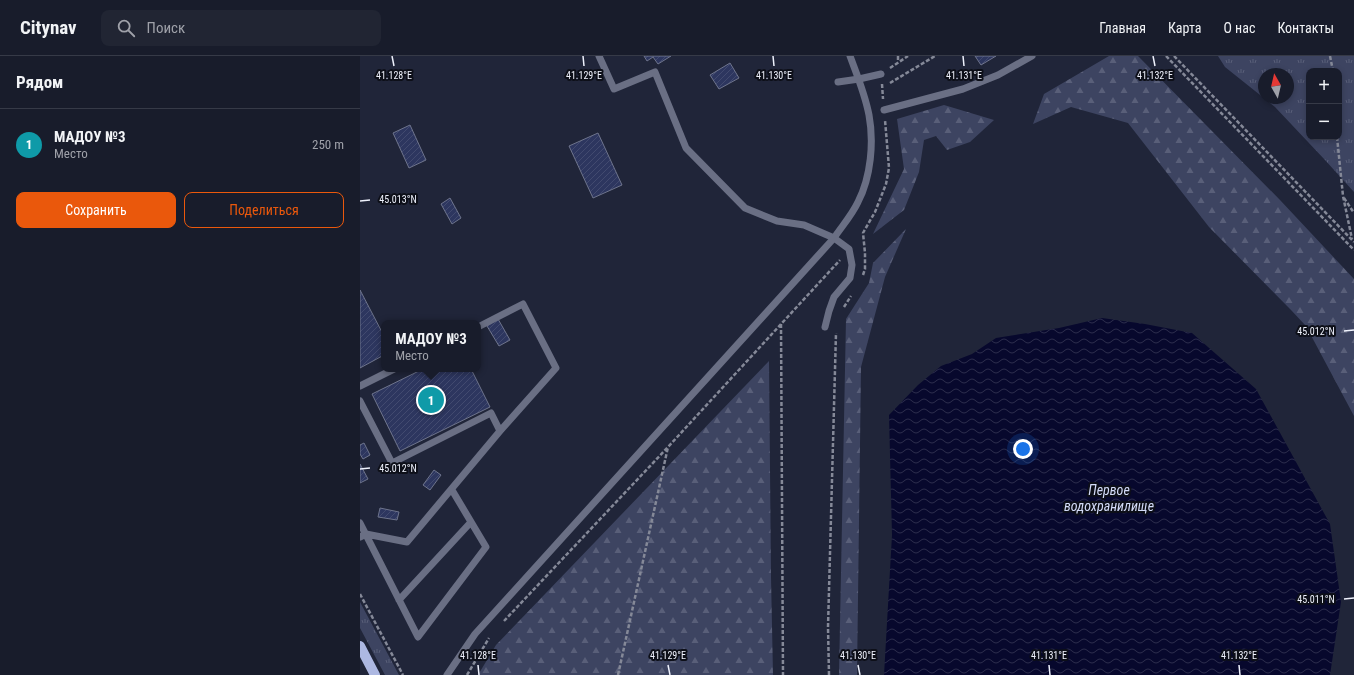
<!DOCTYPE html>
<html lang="ru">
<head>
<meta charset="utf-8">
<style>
	:root { --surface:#181c2b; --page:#212533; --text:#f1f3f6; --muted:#9fa1a9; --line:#363a47; --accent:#ea580c }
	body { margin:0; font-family:"Roboto Condensed",sans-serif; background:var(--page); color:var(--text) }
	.controls { position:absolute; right:12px; top:12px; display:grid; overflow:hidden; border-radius:8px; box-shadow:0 2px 6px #0003 }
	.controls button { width:36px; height:36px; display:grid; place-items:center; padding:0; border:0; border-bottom:1px solid var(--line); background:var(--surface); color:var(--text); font:20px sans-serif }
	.compass { position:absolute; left:898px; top:12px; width:36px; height:36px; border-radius:50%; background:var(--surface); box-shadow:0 2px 6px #0003; rotate:352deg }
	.you { position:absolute; left:663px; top:393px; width:14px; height:14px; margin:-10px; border:3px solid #fff; border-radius:50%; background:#1a73e8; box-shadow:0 0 0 6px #1a73e833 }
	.badge { display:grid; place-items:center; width:26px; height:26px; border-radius:50%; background:var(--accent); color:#fff; font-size:13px; font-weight:700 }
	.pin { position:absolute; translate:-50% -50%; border:2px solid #fff; box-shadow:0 1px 4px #0006 }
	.popup { position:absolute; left:21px; top:264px; width:100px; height:52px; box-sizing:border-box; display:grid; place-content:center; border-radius:8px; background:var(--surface); filter:drop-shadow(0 1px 3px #0005); font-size:13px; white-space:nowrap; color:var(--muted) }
	.popup b { font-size:15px; color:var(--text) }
	.popup::after { content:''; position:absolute; left:50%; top:100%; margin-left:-8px; border:8px solid transparent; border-top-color:var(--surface) }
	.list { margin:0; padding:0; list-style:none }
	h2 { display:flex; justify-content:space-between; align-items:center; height:52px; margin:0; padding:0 16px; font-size:17px }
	h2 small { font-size:13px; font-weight:400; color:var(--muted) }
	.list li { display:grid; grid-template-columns:26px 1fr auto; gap:12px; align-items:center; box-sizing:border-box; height:72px; padding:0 16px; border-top:1px solid var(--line) }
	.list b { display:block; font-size:15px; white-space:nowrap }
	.list p { margin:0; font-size:13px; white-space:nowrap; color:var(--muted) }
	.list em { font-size:13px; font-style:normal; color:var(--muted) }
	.actions { display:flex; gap:8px; padding:12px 16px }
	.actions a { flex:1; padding:9px 0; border:1px solid var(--accent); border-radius:8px; text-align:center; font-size:14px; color:var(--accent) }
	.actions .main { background:var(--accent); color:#fff }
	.icon { flex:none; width:22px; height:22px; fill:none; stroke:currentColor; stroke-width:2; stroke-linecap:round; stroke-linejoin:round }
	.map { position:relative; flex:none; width:994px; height:619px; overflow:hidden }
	header { display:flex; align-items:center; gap:24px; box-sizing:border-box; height:56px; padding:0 20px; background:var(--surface); border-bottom:1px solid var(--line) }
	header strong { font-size:19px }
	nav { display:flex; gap:22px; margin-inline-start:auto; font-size:14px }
	.search { width:280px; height:36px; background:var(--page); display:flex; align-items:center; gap:10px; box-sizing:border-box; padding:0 14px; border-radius:8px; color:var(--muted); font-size:15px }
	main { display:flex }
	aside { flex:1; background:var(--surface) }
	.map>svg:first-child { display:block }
</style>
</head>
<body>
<header>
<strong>Citynav</strong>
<div class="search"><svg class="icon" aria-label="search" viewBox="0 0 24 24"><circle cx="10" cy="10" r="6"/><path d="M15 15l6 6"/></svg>Поиск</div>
<nav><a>Главная</a><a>Карта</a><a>О нас</a><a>Контакты</a></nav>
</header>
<main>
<aside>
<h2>Рядом<small></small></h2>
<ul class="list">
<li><span class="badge" style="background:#0f9aa8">1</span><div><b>МАДОУ №3</b><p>Место</p></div><em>250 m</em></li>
</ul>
<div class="actions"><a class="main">Сохранить</a><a>Поделиться</a></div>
</aside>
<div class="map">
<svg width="994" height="619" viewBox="0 0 994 619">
	<defs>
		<pattern id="grass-tufts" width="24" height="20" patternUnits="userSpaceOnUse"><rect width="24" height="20" fill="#3d4461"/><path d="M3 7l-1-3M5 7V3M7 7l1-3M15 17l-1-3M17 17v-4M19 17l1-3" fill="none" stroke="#595f79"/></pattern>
		<pattern id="forest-firs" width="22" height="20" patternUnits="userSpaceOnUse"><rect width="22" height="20" fill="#3d4461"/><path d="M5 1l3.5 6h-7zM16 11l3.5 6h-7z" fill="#595f79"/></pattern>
		<pattern id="water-waves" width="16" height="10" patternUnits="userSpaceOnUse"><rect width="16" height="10" fill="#07082d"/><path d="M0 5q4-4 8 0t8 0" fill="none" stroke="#2b2c4c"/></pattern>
		<pattern id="building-hatch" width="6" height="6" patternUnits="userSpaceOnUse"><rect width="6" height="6" fill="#2d365f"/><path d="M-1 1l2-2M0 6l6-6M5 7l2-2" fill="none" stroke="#424a6f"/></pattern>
	</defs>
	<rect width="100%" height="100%" fill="#202539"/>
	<!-- grass -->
	<path fill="url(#grass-tufts)" fill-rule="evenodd" d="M 858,0 L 994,0 L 994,136 L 965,104 L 915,51 L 865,11 ZM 949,15 L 979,15 L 979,81 L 949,81 ZM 904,18 L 928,18 L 928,42 L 904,42 Z
		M 0,546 L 39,619 L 25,619 L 0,572 Z"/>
	<!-- forest -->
	<path fill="url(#forest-firs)" d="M 749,0 L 778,0 L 920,144 L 994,223 L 994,360 L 946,270 L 931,254 L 849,171 L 768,67 L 711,51 L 673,68 L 684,38 Z
		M 584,49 L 634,64 L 610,86 L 587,94 L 576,80 L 564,84 L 559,116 L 544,154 L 513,178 L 544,113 L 537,63 Z
		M 546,173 L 525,221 L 501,311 L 497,619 L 479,619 L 486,263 L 509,227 L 513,207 Z
		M 409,305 L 411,521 L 413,619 L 118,619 L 136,589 Z"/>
	<!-- water -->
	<path fill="url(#water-waves)" d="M 742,262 L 785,268 L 832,277 L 896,333 L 970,468 L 981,546 L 970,619 L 524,619 L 532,479 L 529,359 L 558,329 L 581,310 L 612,298 L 636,282 L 699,272 Z"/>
	<!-- building -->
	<path fill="url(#building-hatch)" stroke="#6e748c" d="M 284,0 L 311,0 L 298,8 L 293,1 L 287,5 Z
		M 615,0 L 636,0 L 621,9 Z
		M 370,7 L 379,22 L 359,33 L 350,19 Z
		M 50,69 L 66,104 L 49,112 L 33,77 Z
		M 238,77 L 262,129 L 233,142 L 209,90 Z
		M 90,142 L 101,162 L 92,168 L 81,148 Z
		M 0,234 L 24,280 L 24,299 L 0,312 Z
		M 138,263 L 150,284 L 139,290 L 127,270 Z
		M 63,313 L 111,313 L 130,351 L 40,395 L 12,338 Z
		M 4,387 L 10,399 L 3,403 L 0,398 L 0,389 Z
		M 0,408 L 8,423 L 0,427 Z
		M 74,414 L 81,419 L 70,434 L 63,429 Z
		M 20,452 L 39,456 L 37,464 L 18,461 Z"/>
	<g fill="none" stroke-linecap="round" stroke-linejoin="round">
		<!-- path -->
		<path stroke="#858998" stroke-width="2.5" stroke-dasharray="4 2" stroke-linecap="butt" d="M 538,0 L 538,6
			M 806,0 L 994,194
			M 814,0 L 994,186
			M 970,0 L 973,15
			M 530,12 L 548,0
			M 530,27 L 575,0
			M 522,28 L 523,43
			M 977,81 L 983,140 L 992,183
			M 984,142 L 994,157
			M 503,219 L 505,213 L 505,197 L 503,177 L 515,156 L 526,128 L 529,112 L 525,64
			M 484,251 L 491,240
			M 421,268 L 423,619
			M 0,538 L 43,619
			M 144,565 L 308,391 L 480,204
			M 107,619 L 129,582
			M 258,619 L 308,391
			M 469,619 L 468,571 L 476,277"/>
		<!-- service -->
		<path stroke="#6a6f84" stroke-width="7" d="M 239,0 L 254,33 L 295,16 L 326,92 L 385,152 L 417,165 L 444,169 L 474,182 L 489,193 L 492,209 L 490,222 L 474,241 L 469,255 L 465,271
			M 478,26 L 499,23 L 521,18
			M 524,54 L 603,33 L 638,19 L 672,0
			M 0,330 L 34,313
			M 0,345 L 32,407 L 131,357 L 140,375
			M 0,467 L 58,581 L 126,491 L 92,434
			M 0,481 L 6,478 L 47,486 L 140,375 L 196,312 L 163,248 L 118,271
			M 39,544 L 111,466
			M 87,619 L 115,578 L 474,182 C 482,170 492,159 498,146 C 511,121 514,86 509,59 C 505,38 497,19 490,0"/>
		<!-- primary -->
		<path stroke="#adb8e2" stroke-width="10" d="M 0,590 L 15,619"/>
	</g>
	<!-- ticks -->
	<path fill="none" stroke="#eff2fd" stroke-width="1.5" d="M 32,0 L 34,10M 223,0 L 224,10M 413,0 L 414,10M 603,0 L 604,10M 793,0 L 795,10M 0,145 L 10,144M 984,275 L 994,274M 0,413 L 10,412M 984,543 L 994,542M 118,609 L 119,619M 308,609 L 310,619M 498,609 L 500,619M 689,609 L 690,619M 879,609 L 880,619"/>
	<g text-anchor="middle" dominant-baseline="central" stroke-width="4" stroke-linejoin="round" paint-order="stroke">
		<!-- water labels -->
		<g font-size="14" font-style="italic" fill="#d3dbf8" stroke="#0d0f18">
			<text x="749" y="434">Первое<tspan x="749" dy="16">водохранилище</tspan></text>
		</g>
	</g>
	<g font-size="10" text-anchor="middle" fill="#eff2fd" stroke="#0d0f18" stroke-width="4" stroke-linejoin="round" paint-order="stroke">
		<text x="34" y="23">41.128°E</text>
		<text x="224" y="23">41.129°E</text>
		<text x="414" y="23">41.130°E</text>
		<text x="604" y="23">41.131°E</text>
		<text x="795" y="23">41.132°E</text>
		<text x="38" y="147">45.013°N</text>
		<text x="956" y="279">45.012°N</text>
		<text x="38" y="416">45.012°N</text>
		<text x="956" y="547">45.011°N</text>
		<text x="118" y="603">41.128°E</text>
		<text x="308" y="603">41.129°E</text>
		<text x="498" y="603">41.130°E</text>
		<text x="689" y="603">41.131°E</text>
		<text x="879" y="603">41.132°E</text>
	</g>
</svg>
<div class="controls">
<button>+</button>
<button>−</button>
</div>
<svg class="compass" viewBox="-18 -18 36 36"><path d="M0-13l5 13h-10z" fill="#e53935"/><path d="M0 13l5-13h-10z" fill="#9fa1a9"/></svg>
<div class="you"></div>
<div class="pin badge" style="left:71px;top:344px;background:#0f9aa8">1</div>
<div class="popup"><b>МАДОУ №3</b>Место</div>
</div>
</main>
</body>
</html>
